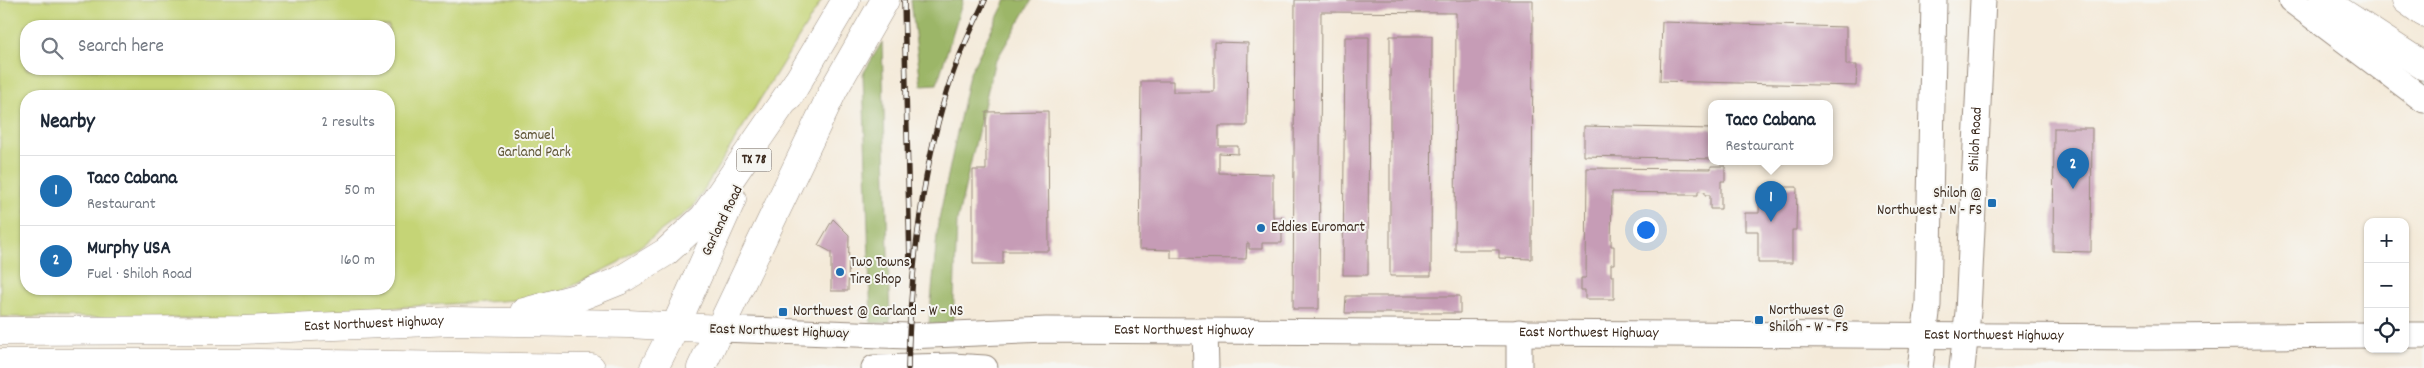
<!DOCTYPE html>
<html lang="en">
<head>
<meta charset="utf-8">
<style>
	:root { --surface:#fff; --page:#f6f6f7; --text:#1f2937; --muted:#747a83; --line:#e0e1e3; --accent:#1f6fb2 }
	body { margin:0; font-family:Dekko,sans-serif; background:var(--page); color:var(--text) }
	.controls { position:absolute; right:15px; bottom:15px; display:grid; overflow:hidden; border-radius:10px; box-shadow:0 1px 4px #0004 }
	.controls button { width:45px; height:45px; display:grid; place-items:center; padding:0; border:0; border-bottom:1px solid var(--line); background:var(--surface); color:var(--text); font:25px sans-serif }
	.you { position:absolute; left:1645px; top:229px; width:18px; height:18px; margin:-12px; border:4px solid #fff; border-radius:50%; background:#1a73e8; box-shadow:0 0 0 8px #1a73e833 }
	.badge { display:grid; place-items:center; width:32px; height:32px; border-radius:50%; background:var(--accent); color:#fff; font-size:16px; font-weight:700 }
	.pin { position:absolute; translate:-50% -41px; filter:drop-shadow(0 1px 2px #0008) }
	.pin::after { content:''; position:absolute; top:26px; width:18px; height:15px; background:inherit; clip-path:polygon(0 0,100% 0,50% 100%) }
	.popup { position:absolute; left:1708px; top:100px; width:125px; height:65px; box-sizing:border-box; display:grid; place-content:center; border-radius:10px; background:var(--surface); filter:drop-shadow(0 1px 4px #0005); font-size:16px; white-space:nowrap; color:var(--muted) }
	.popup b { font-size:19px; color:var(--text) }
	.popup::after { content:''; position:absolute; left:50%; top:100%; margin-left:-10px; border:10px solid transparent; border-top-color:var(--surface) }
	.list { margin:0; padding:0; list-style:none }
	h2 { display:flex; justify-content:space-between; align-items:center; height:65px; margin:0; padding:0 20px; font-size:21px }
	h2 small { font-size:16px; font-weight:400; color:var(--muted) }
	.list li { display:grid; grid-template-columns:32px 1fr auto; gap:15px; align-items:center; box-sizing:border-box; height:70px; padding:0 20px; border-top:1px solid var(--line) }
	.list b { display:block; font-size:19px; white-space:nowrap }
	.list p { margin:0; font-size:16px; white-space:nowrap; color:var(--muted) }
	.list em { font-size:16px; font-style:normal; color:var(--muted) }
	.icon { flex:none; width:28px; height:28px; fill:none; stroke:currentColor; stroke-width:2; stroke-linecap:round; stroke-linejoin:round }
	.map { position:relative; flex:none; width:2424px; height:368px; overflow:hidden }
	.search { position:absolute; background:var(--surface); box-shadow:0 1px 4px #0004; left:20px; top:20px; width:375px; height:55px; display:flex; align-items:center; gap:12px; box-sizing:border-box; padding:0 18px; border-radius:20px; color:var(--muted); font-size:19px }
	.panel { position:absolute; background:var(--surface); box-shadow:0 1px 4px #0004; left:20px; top:90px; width:375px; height:205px; border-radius:20px }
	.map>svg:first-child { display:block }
</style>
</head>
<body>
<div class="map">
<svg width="2424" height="368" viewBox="0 0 2424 368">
	<rect width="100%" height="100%" fill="#f6f6f2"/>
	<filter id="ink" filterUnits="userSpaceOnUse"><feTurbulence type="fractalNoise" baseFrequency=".02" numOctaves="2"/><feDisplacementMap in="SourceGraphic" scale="10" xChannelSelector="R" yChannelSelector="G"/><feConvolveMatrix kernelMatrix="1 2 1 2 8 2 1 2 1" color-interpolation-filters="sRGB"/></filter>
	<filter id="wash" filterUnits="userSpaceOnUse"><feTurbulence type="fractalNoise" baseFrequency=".0096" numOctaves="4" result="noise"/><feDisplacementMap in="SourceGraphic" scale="20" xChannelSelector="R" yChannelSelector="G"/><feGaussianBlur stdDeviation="1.12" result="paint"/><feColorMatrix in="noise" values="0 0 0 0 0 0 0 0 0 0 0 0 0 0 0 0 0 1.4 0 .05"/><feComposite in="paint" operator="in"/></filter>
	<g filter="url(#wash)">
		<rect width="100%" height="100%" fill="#f4ead9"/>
		<!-- green -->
		<path fill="#c5d476" stroke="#807f4a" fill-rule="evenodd" d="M 0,0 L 822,0 L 693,207 L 619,262 L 549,298 L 400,307 L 314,319 L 0,317 ZM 26,26 L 389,26 L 389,69 L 26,69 ZM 26,96 L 389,96 L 389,289 L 26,289 Z"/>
		<!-- forest -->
		<path fill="#9cb667" stroke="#6c7042" d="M 911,0 L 963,0 L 937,84 L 921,85 Z
			M 1006,0 L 1032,0 L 994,64 L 957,221 L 953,324 L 929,324 L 938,224 L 969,75 Z
			M 882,42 L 890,323 L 871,323 L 863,74 Z"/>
		<g id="blocks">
			<!-- building -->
			<path fill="#c69cb6" d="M 1295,0 L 1533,0 L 1532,259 L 1499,258 L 1499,250 L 1455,250 L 1456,13 L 1321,12 L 1319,309 L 1293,309 Z
				M 1662,22 L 1846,27 L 1846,65 L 1857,65 L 1856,86 L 1660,81 Z
				M 1390,36 L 1432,36 L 1431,276 L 1390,276 Z
				M 1345,37 L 1369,37 L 1368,275 L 1343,275 Z
				M 1214,42 L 1248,43 L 1247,126 L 1219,126 L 1219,146 L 1238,146 L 1238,154 L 1219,153 L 1219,173 L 1273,174 L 1273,217 L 1282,217 L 1282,243 L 1262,243 L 1262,249 L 1249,249 L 1249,243 L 1247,243 L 1246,259 L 1171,258 L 1171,250 L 1139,249 L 1141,81 L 1173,81 L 1173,92 L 1214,92 Z
				M 1048,111 L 1049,251 L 1003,251 L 1003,264 L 973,264 L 973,170 L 986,170 L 986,112 Z
				M 1584,126 L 1712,129 L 1712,159 L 1584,156 Z
				M 2054,128 L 2092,128 L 2091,252 L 2053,251 Z
				M 1711,166 L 1725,166 L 1725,181 L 1721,181 L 1721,209 L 1710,209 L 1710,195 L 1705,195 L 1705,192 L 1698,191 L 1698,195 L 1679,195 L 1679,193 L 1612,192 L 1611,246 L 1614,246 L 1614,264 L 1611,264 L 1611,276 L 1614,276 L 1614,299 L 1585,299 L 1585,290 L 1581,290 L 1581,278 L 1586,278 L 1587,168 L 1711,169 Z
				M 1760,187 L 1797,187 L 1796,230 L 1792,230 L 1792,263 L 1758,263 L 1758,231 L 1745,231 L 1745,213 L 1759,213 Z
				M 833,219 L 849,235 L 848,291 L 831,291 L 831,252 L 818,245 Z
				M 1346,296 L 1460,296 L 1460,313 L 1345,313 Z"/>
		</g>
	</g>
	<g filter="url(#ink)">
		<use href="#blocks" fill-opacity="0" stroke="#988a7c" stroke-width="1"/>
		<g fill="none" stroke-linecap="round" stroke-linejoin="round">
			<defs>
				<g id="secondary">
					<path d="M 2291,0 L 2424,100"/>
					<path id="s1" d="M 720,329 L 908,336 L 1046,330 L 2157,337 L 2368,335"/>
					<path d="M 1205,331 L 1206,368"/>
					<path d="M 1519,332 L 1519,368"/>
					<path d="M 2405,335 L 2424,335"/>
					<path d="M 874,368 L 952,366 L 985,368"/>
					<path d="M 1920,368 L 1928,305 L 1934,0"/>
					<path id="s2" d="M 1962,368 L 1968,312 L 1983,0"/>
				</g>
				<g id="primary">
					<path d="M 788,98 L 846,0"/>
					<path d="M 524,312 L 579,297 L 619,281 L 666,252 L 704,217 L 797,82"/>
					<path id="s3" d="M 0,331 L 242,330 L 453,321 L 628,324 L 720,329"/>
					<path d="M 0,363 L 260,363 L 591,368"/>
					<path d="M 654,368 L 675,327 L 732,199"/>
					<path d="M 701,368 L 834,89 L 885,0"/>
				</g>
				<path id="highway" d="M 2323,0 L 2424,66
					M 2406,0 L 2424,13"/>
			</defs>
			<!-- secondary casing -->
			<use href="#secondary" stroke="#988a7c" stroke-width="27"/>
			<!-- primary casing -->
			<use href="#primary" stroke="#988a7c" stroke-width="29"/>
			<!-- highway casing -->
			<use href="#highway" stroke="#988a7c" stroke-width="29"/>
			<!-- secondary -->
			<use href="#secondary" stroke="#fff" stroke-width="25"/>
			<!-- primary -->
			<use href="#primary" stroke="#fff" stroke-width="28"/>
			<!-- highway -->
			<use href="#highway" stroke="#fff" stroke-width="28"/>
			<defs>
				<path id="rail" d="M 904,0 L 910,264
					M 908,368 C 910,276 922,160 953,73 C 962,48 974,24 985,0"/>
			</defs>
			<!-- rail casing -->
			<use href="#rail" stroke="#3b2a1e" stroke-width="5.5"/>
			<!-- rail -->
			<use href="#rail" stroke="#f6f6f2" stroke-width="4" stroke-dasharray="11" stroke-linecap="butt"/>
		</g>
	</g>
	<!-- markers -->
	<g fill="#1f6fb2" stroke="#f6f6f2" stroke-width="2">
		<rect x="1987" y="198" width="10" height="10" rx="2.5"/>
		<circle cx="1261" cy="228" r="5"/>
		<circle cx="840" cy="272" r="5"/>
		<rect x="778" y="307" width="10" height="10" rx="2.5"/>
		<rect x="1754" y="315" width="10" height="10" rx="2.5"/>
	</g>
	<g text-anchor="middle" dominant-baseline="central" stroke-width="4" stroke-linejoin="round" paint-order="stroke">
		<!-- shield labels -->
		<rect fill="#f6f6f2" stroke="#73675e" stroke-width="1" x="736.5" y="148.5" width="35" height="23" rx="4"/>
		<g font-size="14" font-weight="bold" fill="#3b2a1e">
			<text x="754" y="160">TX 78</text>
		</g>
		<!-- park labels -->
		<g font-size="15" fill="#5e5434" stroke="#f6f6f2">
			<text x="534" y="136">Samuel<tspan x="534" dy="17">Garland Park</tspan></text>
		</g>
		<!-- street labels -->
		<g font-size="15" fill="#3b2a1e" stroke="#f6f6f2">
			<text stroke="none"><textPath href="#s2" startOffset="229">Shiloh Road</textPath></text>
			<text transform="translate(723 221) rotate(-64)">Garland Road</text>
			<text stroke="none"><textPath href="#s3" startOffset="374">East Northwest Highway</textPath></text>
			<text stroke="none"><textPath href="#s1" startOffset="464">East Northwest Highway</textPath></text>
			<text transform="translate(779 332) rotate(2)">East Northwest Highway</text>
			<text stroke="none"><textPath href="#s1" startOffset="869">East Northwest Highway</textPath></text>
			<text stroke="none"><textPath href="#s1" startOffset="1274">East Northwest Highway</textPath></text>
		</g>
		<!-- poi labels -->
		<g font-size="15" fill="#3b2a1e" stroke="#f6f6f2" text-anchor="start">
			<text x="1982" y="194" text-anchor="end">Shiloh @<tspan x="1982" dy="17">Northwest - N - FS</tspan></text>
			<text x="1271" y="228">Eddies Euromart</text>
			<text x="850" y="263">Two Towns<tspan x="850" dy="17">Tire Shop</tspan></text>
			<text x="1769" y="311">Northwest @<tspan x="1769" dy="17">Shiloh - W - FS</tspan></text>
			<text x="793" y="312">Northwest @ Garland - W - NS</text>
		</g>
	</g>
</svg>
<div class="controls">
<button>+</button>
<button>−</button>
<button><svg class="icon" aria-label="locate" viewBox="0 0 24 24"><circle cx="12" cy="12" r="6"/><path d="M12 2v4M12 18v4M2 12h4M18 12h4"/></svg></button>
</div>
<div class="you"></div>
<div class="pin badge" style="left:1771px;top:222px">1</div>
<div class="popup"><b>Taco Cabana</b>Restaurant</div>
<div class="pin badge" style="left:2073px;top:189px">2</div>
<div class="search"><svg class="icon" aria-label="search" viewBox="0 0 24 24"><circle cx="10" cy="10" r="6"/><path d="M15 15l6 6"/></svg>Search here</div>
<section class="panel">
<h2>Nearby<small>2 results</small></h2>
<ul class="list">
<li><span class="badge">1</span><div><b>Taco Cabana</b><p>Restaurant</p></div><em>50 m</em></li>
<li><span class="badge">2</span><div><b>Murphy USA</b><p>Fuel · Shiloh Road</p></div><em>160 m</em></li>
</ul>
</section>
</div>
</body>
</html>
